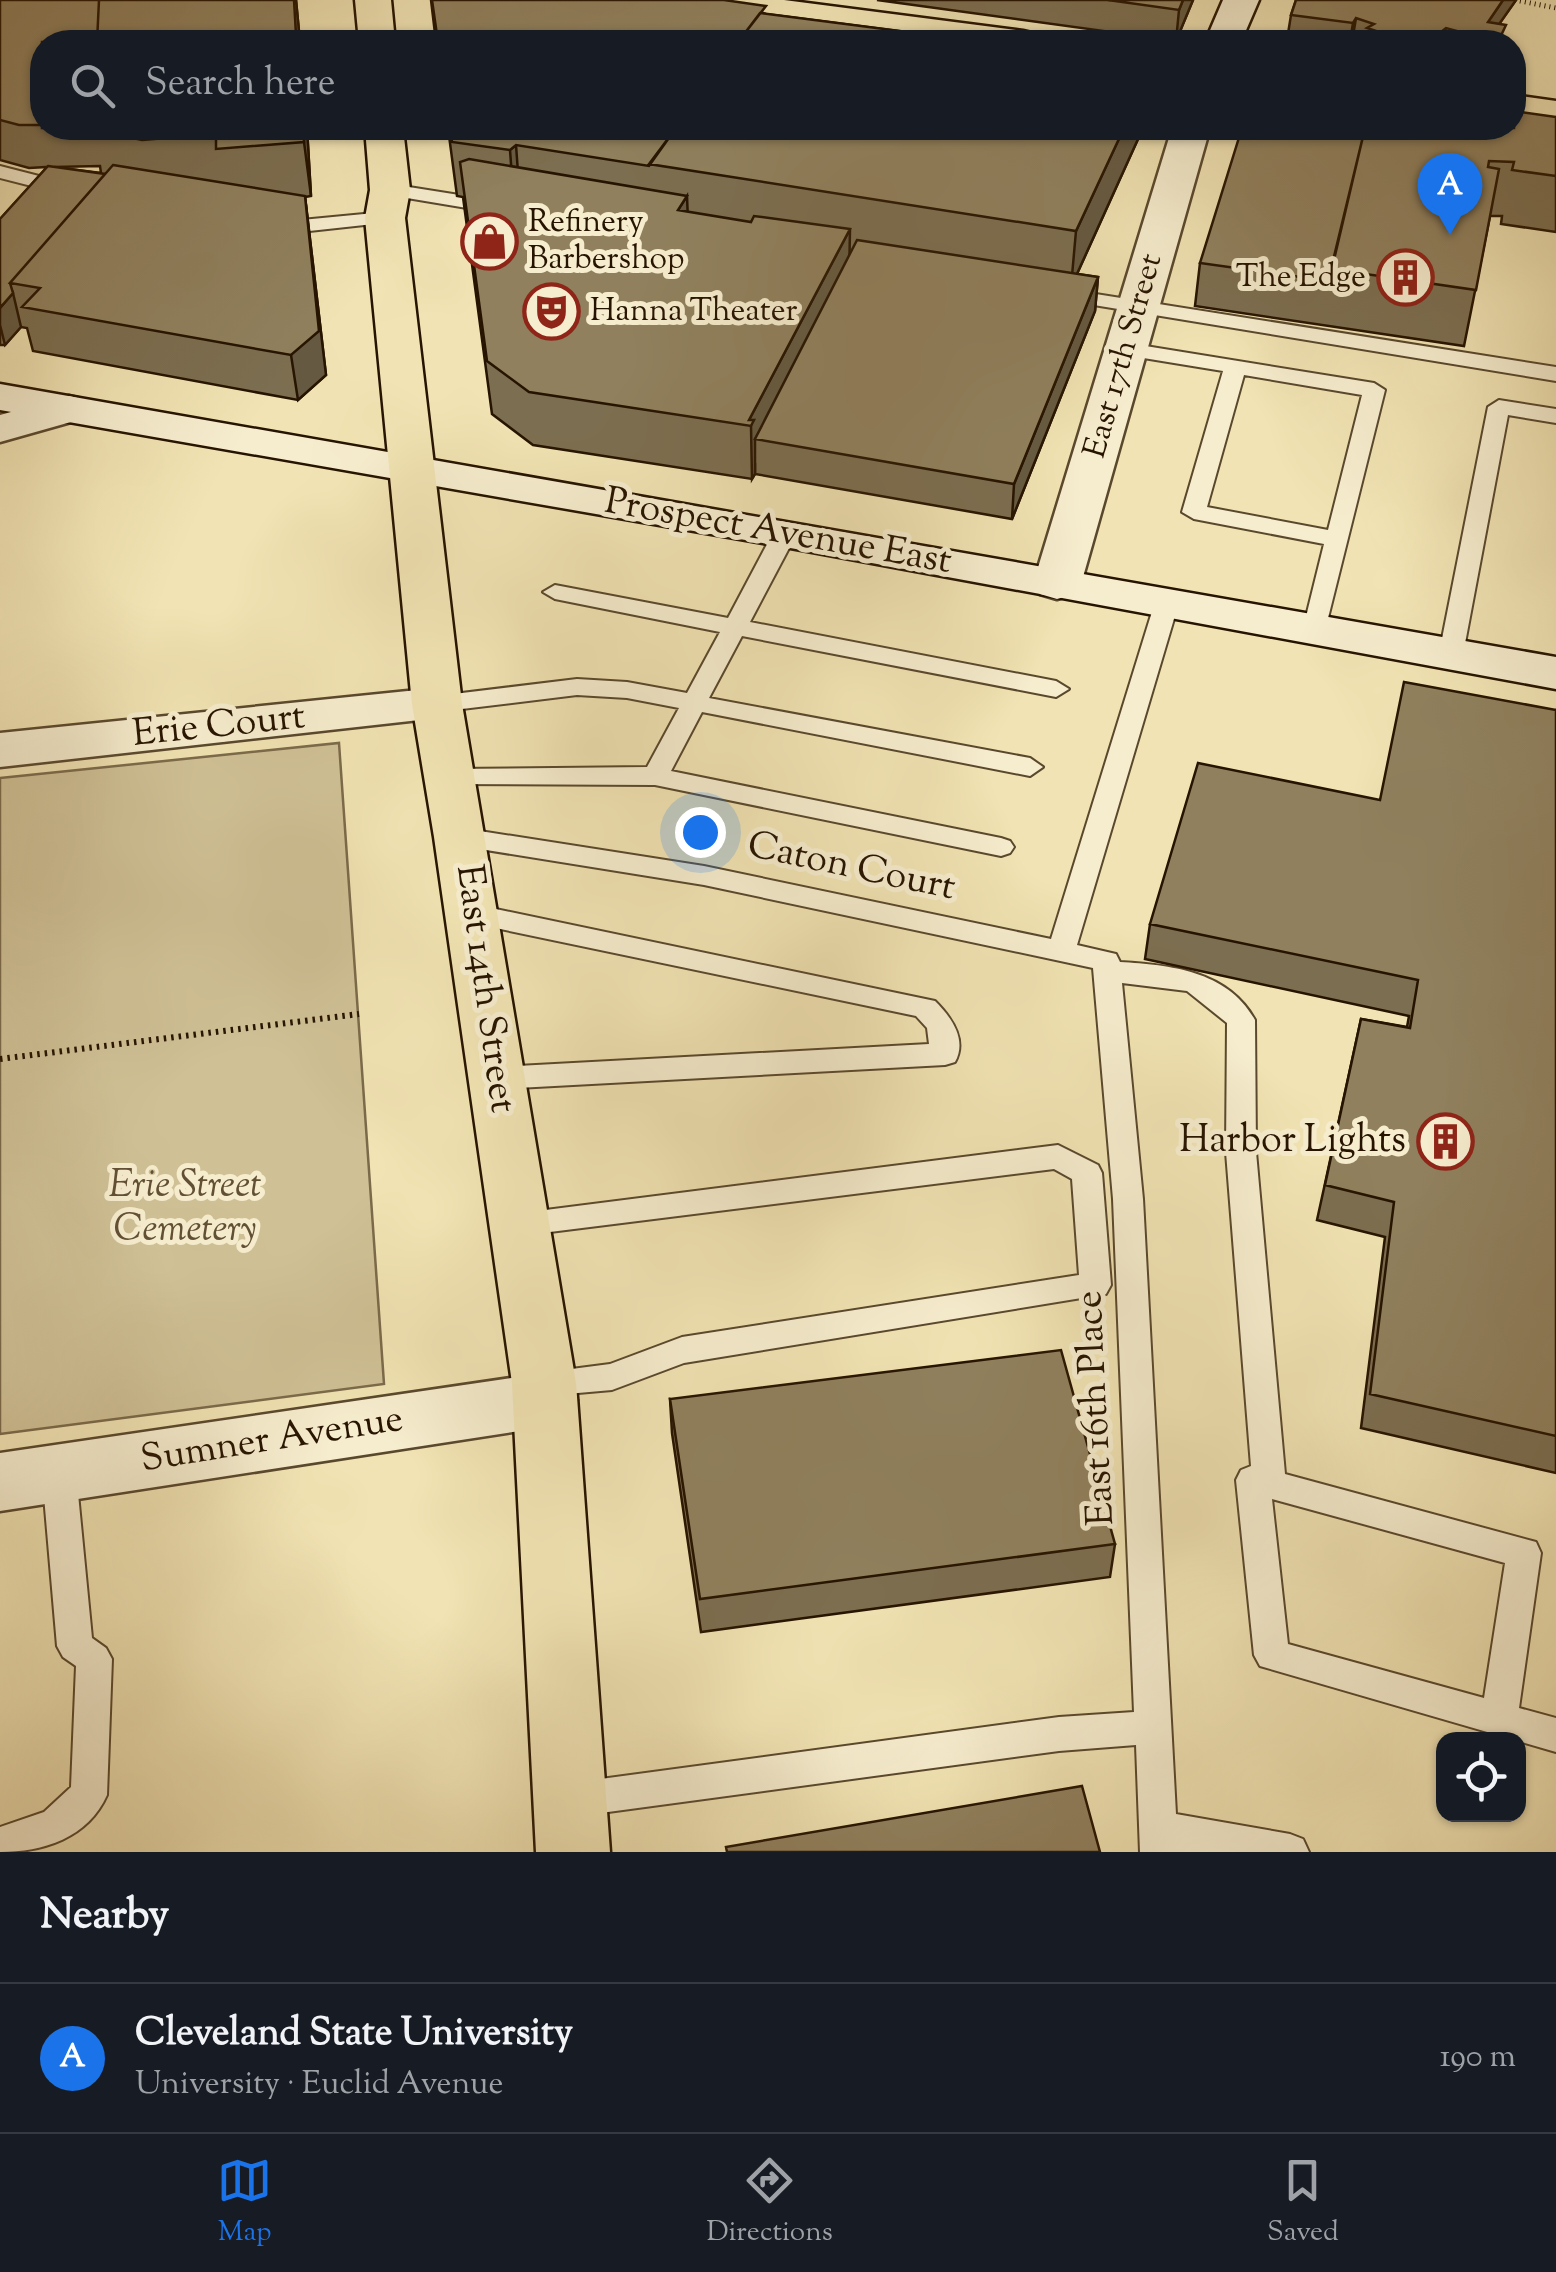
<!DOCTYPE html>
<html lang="en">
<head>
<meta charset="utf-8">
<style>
	:root { --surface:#171b24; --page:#242831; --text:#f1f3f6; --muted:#9ea1a6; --line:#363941; --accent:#1a73e8 }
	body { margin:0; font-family:"Sorts Mill Goudy",serif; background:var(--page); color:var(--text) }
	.controls { position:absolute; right:30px; bottom:30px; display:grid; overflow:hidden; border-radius:20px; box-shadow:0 2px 8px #0004 }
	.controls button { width:90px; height:90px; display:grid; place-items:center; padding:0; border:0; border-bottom:2px solid var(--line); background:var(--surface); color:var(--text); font:50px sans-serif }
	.you { position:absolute; left:700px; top:832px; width:35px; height:35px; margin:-25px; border:8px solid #fff; border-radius:50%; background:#1a73e8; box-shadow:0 0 0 15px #1a73e833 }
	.badge { display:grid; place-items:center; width:65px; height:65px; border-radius:50%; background:var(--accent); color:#fff; font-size:32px; font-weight:700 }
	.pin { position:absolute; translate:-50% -82px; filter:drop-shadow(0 2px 5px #0008) }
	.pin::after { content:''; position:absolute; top:52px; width:35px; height:30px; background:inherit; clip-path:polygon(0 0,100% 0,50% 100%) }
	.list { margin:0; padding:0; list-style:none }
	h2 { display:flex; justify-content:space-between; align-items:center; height:130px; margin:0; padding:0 40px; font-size:42px }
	h2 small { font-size:32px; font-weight:400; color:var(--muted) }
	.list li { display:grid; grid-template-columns:65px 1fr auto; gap:30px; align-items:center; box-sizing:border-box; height:150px; padding:0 40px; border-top:2px solid var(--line) }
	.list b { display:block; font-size:38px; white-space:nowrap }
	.list p { margin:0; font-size:32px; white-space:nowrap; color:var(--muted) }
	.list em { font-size:32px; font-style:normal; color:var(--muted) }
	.icon { flex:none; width:55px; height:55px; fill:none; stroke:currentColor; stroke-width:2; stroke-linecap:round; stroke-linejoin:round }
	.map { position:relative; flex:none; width:1556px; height:1852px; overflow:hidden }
	.search { position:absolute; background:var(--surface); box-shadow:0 2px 8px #0004; left:30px; right:30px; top:30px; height:110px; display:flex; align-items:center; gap:25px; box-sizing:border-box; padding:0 35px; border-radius:40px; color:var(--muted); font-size:38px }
	.sheet { height:280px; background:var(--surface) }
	nav { display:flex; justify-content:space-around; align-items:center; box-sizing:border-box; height:140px; border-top:2px solid var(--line); background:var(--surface); font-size:28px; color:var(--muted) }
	nav a { display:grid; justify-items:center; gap:5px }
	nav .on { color:var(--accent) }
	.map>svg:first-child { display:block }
</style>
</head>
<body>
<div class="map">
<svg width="1556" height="1852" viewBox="0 0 1556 1852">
	<rect width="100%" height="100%" fill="#f1e3b3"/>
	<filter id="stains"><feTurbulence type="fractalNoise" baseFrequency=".002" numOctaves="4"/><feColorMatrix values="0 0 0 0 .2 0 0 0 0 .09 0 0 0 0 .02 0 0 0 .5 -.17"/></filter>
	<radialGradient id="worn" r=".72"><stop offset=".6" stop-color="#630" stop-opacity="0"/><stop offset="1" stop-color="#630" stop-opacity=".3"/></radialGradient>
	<!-- green -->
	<path fill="#cfc095" stroke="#7b6a4a" stroke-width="2.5" d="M 339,743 L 384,1384 L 0,1434 L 0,778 Z"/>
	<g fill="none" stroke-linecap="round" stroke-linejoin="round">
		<defs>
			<path id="lane" d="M 0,166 L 78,186 L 81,190 L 71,196 L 0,178 Z
				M 390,184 L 497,201 L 507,207 L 497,213 L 383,194 L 383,186 Z
				M 385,212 L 392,214 L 392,222 L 291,233 L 264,228 L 261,224 L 271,218 L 291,221 Z
				M 1058,288 L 1556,367 L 1556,381 L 1051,298 L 1048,294 L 1051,290 Z
				M 1127,343 L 1374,383 L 1385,390 L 1324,634 L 1315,637 L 1303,629 L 1324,544 L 1194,519 L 1182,512 L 1223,371 L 1119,354 L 1116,349 L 1119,344 ZM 1244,375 L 1362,395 L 1328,530 L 1207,507 Z
				M 1499,400 L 1556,409 L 1556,423 L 1508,415 L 1463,654 L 1451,662 L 1439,654 L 1488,407 Z
				M 785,526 L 797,533 L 750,622 L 1056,681 L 1069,689 L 1056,697 L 742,636 L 709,698 L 1030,758 L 1043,767 L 1030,776 L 702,712 L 671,771 L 1001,838 L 1010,841 L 1014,847 L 1010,853 L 1001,856 L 655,785 L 441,784 L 437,778 L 441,772 L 450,769 L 647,767 L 679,708 L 627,698 L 577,695 L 437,712 L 424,704 L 437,696 L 577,679 L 627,682 L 687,693 L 720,632 L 555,599 L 543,592 L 555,585 L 728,618 L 773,533 Z
				M 1167,595 L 1179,602 L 1077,945 L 1116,954 L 1120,962 C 1171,965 1228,971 1255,1020 L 1256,1152 L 1285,1474 L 1536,1542 L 1541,1553 L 1519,1708 L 1556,1718 L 1556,1752 L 1260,1666 L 1254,1655 L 1236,1480 L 1241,1470 L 1251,1466 L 1226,1152 L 1227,1023 L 1187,991 L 1122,983 L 1143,1199 L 1176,1814 L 1290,1834 L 1303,1839 L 1309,1852 L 1140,1852 L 1136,1745 L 1059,1751 L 571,1817 L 558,1812 L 553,1800 L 558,1788 L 571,1783 L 1059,1717 L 1134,1712 L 1113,1199 L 1093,968 L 704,885 L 461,846 L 452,843 L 448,837 L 452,831 L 461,828 L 704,866 L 1051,939 L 1155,602 ZM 1272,1499 L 1505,1563 L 1484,1698 L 1288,1644 Z
				M 472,904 L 935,1001 C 950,1016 968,1039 955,1062 L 945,1065 L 497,1089 L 487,1086 L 482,1078 L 487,1070 L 497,1067 L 929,1044 L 927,1028 L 916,1016 L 462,921 L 458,914 L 462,907 Z
				M 1058,1145 L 1098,1165 L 1102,1173 L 1111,1285 L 1106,1294 L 684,1363 L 612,1390 L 544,1396 L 533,1392 L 528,1383 L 533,1374 L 610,1364 L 682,1337 L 1079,1275 L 1072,1179 L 1054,1169 L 518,1236 L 507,1233 L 503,1224 L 507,1215 Z
				M 59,1459 L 71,1463 L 76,1473 L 92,1638 L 106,1648 L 112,1659 L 107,1795 C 88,1838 43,1852 0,1852 L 0,1827 L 44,1812 L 71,1787 L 76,1666 L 63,1657 L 57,1646 L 42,1473 L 47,1463 Z"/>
			<path id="street" d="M 1172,128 L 1210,128 L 1081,584 L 1074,594 L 1057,599 L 1040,594 L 1033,584 Z
				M 69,396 L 85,400 L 91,409 L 85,418 L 0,442 L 0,415 Z
				M 437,688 L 455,692 L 462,704 L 455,716 L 0,767 L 0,733 Z
				M 545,1373 L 568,1381 L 577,1400 L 568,1419 L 545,1427 L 0,1511 L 0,1453 Z"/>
			<path id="secondary" d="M 1223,0 L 1259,0 L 1241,42 L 1205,42 Z
				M 0,384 L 1556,657 L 1556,689 L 785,547 L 0,410 Z"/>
			<path id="primary" d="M 355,0 L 391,0 L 395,42 L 359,42 Z
				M 684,0 L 784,0 L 1023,31 L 1036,34 L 1041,42 L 944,42 L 702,11 L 689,8 Z
				M 1514,95 L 1556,101 L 1556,123 L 1514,117 Z
				M 365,128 L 403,128 L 410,190 L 405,218 L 462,704 L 576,1383 L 610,1852 L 536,1852 L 512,1383 L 434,837 L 412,704 L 365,218 L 370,190 Z"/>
		</defs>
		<!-- lane casing -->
		<use href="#lane" stroke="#5a482d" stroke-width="4"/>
		<!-- street casing -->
		<use href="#street" stroke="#5a482d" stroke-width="5"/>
		<!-- secondary casing -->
		<use href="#secondary" stroke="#271400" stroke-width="5"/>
		<!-- primary casing -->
		<use href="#primary" stroke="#271400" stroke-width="5"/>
		<!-- path-far1 -->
		<path stroke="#271400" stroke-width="5" stroke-dasharray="1 4" stroke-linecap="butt" d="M 1515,0 L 1556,8"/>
		<!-- path -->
		<path stroke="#271400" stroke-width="6" stroke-dasharray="2.5 5" stroke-linecap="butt" d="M 0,1059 L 359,1014"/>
		<!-- lane -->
		<use href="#lane" fill="#f6edce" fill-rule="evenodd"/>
		<!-- street -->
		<use href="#street" fill="#f6edce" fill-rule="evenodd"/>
		<!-- secondary -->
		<use href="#secondary" fill="#f6edce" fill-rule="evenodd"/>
		<!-- primary -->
		<use href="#primary" fill="#f1e3b3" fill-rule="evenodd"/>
	</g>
	<!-- wall -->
	<path fill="#7c6e50" stroke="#271400" stroke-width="2.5" fill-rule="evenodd" d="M 0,0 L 296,0 L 300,42 L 42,42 L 42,128 L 307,128 L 311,196 L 305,197 L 326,375 L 298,400 L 33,351 L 27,328 L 21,327 L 5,345 L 0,345 L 0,219 L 47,167 L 29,168 L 0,160 ZM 100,166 L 101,173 L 54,167 Z
		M 431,0 L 724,0 L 766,14 L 984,42 L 436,42 Z
		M 877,0 L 1193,0 L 1176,41 Z
		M 1296,0 L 1516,0 L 1499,24 L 1503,42 L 1308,42 L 1287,40 L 1291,15 Z
		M 1556,117 L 1556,232 L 1501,224 L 1502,216 L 1490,216 L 1464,346 L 1195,306 L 1200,263 Z
		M 448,128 L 1143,128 L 1077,274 L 1098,277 L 1095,311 L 1012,519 L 755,474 L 755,463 L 755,474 L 752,479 L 533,445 L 492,414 L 463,197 L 457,196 Z
		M 1556,710 L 1556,1473 L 1361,1428 L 1385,1237 L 1317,1220 L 1361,1019 L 1407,1027 L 1409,1016 L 1145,959 L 1150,924 L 1380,800 Z
		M 670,1399 L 1115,1544 L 1110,1577 L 701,1632 L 672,1433 Z"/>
	<!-- shaded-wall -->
	<path fill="#655a41" stroke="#271400" stroke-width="2.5" d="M 294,0 L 296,0 L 300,42 L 287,42 L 287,36 Z
		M 1183,0 L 1193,0 L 1176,41 L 1179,10 Z
		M 1503,0 L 1516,0 L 1488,40 L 1488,22 Z
		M 1356,18 L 1352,42 L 1350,42 L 1353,23 Z
		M 1446,28 L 1443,42 L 1428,42 Z
		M 303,128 L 307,128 L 311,196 L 304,142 Z
		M 1124,128 L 1143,128 L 1071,287 L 1076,231 Z
		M 516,145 L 520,200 L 514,204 L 510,150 Z
		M 305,196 L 326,375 L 298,400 L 291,355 Z
		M 687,196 L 689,247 L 678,210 Z
		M 850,229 L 849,281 L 755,439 L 755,474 L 752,479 L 751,426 L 749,420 Z
		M 1098,277 L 1095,311 L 1012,519 L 1014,484 Z
		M 13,293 L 21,327 L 5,345 L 0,325 L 0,308 Z"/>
	<!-- building -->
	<path fill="#90805d" stroke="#271400" stroke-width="2.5" d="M 0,0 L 99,0 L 97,42 L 42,42 L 42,125 L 19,125 L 0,120 Z
		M 99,0 L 294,0 L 296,35 L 287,36 L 287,42 L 97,42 Z
		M 432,0 L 724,0 L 766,6 L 738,42 L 438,42 Z
		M 1108,0 L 1183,0 L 1179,10 Z
		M 1296,0 L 1503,0 L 1488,22 L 1506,25 L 1498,42 L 1446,28 L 1428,42 L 1409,42 L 1367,28 L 1374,24 L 1356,18 L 1353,23 L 1291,15 Z
		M 760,13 L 985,42 L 738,42 Z
		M 1514,111 L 1556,117 L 1556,176 L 1512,170 L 1514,162 L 1489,161 L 1488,167 L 1499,169 L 1476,290 L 1331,269 L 1365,128 L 1514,128 Z
		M 93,128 L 303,128 L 304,142 L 216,149 L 216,134 L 142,140 L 92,129 Z
		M 450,128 L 676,128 L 649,166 L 516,145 L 510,150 L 452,142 Z
		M 676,128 L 1124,128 L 1076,231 L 649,164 Z
		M 1242,128 L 1365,128 L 1329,281 L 1200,263 Z
		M 469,159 L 687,196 L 678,210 L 751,222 L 754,216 L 850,229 L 749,420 L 754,420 L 751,426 L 529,392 L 487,361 L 460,162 Z
		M 113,165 L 305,196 L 319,331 L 291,355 L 22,307 L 40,288 L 10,283 Z
		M 48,166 L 105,174 L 10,283 L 13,293 L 0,308 L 0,219 Z
		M 857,240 L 1098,277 L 1014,484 L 755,439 Z
		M 1404,682 L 1556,710 L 1556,1436 L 1370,1394 L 1394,1202 L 1325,1185 L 1361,1019 L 1410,1028 L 1418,980 L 1150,924 L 1198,763 L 1380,800 Z
		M 1061,1350 L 1115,1544 L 700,1599 L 670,1399 Z
		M 1082,1786 L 1100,1852 L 727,1852 L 726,1847 Z"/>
	<!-- icons -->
	<defs>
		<symbol id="shop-ring" viewBox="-11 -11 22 22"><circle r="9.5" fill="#f6edce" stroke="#8f2418" stroke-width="1.5"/><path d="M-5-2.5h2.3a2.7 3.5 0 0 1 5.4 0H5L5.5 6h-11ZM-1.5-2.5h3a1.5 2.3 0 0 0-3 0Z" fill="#8f2418"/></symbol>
		<symbol id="building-ring" viewBox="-11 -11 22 22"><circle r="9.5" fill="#f6edce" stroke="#8f2418" stroke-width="1.5"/><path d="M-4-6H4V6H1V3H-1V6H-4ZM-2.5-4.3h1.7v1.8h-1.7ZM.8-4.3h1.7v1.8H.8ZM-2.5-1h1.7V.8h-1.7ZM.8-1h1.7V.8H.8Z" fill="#8f2418"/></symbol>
		<symbol id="theatre-ring" viewBox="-11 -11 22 22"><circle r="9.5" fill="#f6edce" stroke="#8f2418" stroke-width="1.5"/><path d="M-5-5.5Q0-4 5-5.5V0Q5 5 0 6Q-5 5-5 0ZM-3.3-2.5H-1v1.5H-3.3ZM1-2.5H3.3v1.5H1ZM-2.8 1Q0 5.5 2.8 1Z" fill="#8f2418"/></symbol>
	</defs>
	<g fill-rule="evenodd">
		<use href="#shop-ring" x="458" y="210" width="63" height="63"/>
		<use href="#building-ring" x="1374" y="246" width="63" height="63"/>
		<use href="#theatre-ring" x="520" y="280" width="63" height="63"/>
		<use href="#building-ring" x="1414" y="1110" width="63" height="63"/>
	</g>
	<g text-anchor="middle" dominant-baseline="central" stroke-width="10" stroke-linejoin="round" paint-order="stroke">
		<!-- far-poi labels -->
		<g font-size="32" fill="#271400" stroke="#f6edce" text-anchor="start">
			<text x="528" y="223">Refinery<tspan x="528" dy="37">Barbershop</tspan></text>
			<text x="1366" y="278" text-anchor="end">The Edge</text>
			<text x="590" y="312">Hanna Theater</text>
		</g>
		<!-- far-street labels -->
		<g font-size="32" fill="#271400" stroke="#f6edce">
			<text transform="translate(1124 356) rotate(-74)">East 17th Street</text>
		</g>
		<!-- street labels -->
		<g font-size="38" fill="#271400" stroke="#f6edce">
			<text transform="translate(778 533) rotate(10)">Prospect Avenue East</text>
			<text transform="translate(219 727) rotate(-6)">Erie Court</text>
			<text transform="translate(851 868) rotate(12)">Caton Court</text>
			<text transform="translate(484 989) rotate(82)">East 14th Street</text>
			<text transform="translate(1097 1408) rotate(-93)">East 16th Place</text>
			<text transform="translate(272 1441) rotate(-9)">Sumner Avenue</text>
		</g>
		<!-- poi labels -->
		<g font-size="38" fill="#271400" stroke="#f6edce" text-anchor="end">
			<text x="1406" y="1142">Harbor Lights</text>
		</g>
		<!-- park labels -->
		<g font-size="38" font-style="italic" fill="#625034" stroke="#f6edce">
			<text x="185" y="1187">Erie Street<tspan x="185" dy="44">Cemetery</tspan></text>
		</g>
	</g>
	<rect width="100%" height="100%" filter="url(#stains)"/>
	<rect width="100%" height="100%" fill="url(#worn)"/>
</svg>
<div class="controls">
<button><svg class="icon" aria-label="locate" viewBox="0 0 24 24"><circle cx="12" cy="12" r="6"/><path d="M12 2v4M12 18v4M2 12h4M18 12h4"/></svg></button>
</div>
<div class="you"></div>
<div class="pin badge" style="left:1450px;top:235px">A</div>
<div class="search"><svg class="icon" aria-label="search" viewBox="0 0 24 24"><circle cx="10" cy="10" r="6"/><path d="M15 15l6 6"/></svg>Search here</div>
</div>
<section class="sheet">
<h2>Nearby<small></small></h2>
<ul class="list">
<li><span class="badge">A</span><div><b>Cleveland State University</b><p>University · Euclid Avenue</p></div><em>190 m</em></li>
</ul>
</section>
<nav>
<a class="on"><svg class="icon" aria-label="map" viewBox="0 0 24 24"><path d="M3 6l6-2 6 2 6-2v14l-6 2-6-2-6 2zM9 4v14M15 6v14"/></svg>Map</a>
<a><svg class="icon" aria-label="directions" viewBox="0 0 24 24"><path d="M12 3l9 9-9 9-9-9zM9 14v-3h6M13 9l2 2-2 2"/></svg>Directions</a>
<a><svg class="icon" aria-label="saved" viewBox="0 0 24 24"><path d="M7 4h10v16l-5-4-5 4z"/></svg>Saved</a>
</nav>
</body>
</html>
